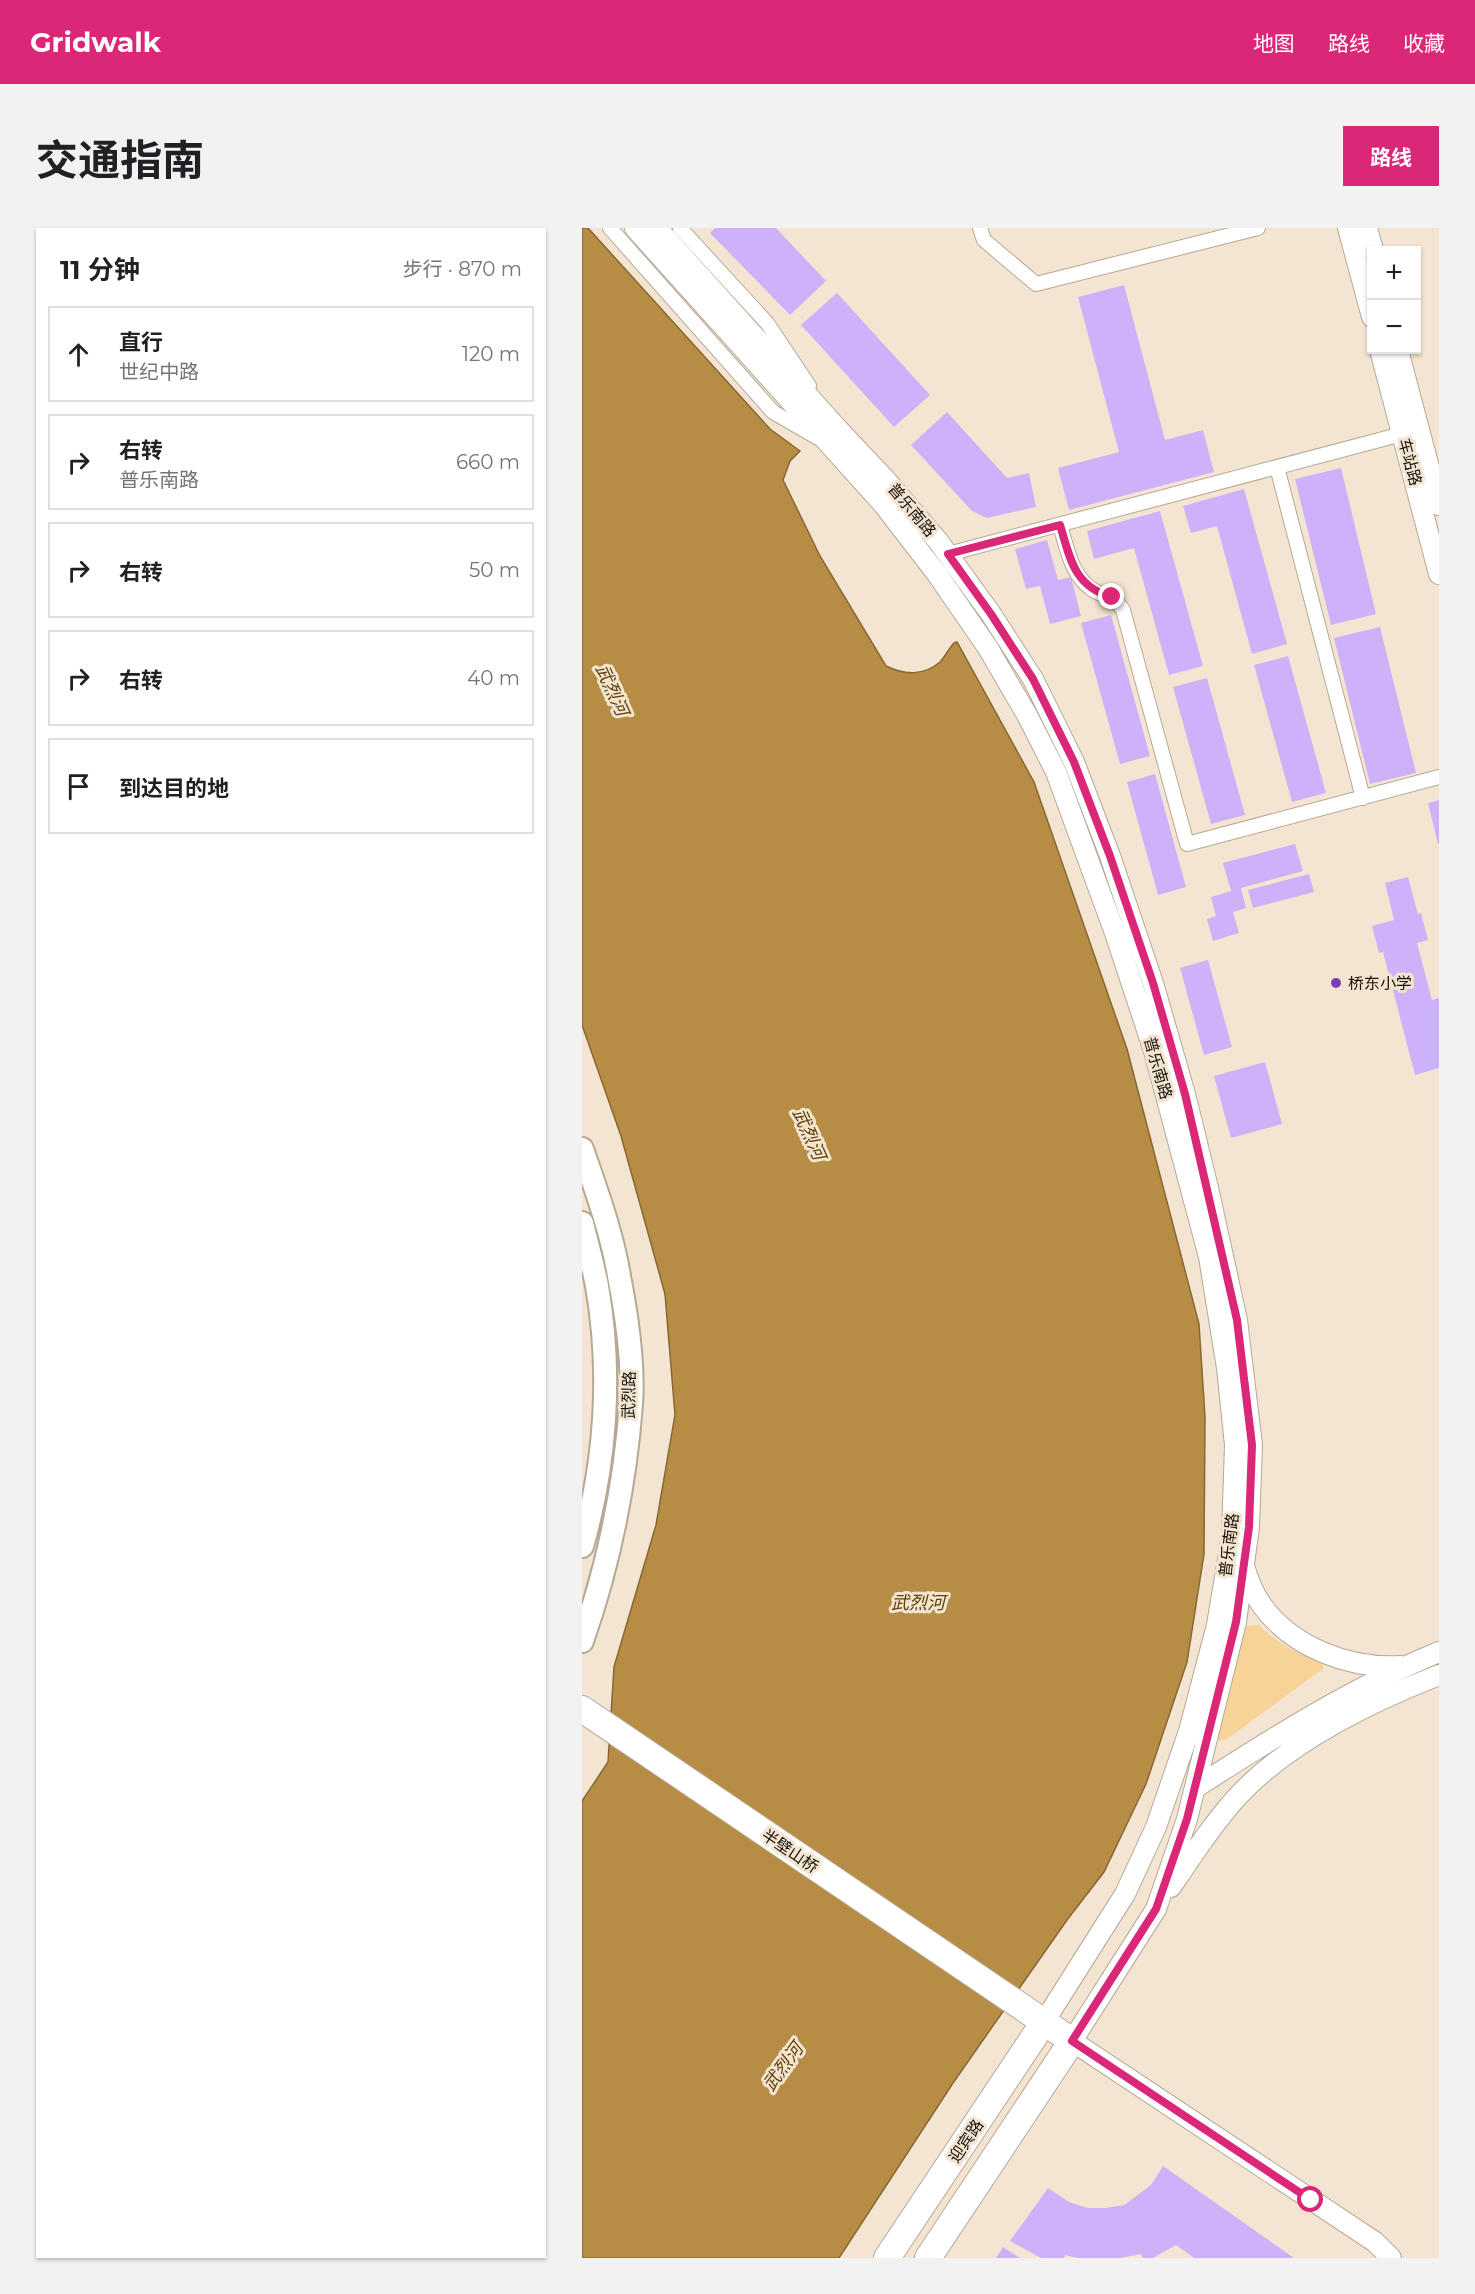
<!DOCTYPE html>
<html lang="zh">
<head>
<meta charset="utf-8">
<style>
	:root { --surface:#fff; --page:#f2f2f2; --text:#202124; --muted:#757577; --line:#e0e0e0; --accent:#db2777 }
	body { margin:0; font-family:Montserrat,"Noto Sans SC",sans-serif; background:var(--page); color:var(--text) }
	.controls { position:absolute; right:18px; top:18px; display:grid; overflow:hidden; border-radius:0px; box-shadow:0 2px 4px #0004 }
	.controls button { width:54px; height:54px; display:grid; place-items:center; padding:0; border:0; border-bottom:2px solid var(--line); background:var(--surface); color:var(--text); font:30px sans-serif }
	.stop { position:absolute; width:18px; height:18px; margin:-14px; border:4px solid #db2777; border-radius:50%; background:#fff }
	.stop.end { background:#db2777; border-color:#fff; box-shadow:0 2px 6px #0008 }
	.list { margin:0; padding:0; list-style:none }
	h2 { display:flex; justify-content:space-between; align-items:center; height:78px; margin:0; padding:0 24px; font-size:26px }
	h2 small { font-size:20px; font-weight:400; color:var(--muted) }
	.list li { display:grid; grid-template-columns:39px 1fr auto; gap:18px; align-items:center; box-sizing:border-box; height:96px; margin:0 12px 12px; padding:0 12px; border:2px solid var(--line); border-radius:0px }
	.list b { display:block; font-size:22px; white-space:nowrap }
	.list p { margin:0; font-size:20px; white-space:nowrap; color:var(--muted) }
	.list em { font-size:20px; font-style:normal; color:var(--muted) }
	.icon { flex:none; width:33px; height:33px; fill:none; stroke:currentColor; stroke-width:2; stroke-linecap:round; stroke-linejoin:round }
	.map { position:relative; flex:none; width:857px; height:2030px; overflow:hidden; border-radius:0px }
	header { display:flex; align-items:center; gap:36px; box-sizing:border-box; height:84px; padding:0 30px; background:var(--accent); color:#fff }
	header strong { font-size:28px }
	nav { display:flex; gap:33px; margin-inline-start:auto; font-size:21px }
	.intro { display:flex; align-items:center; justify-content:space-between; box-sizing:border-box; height:144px; padding:0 36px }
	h1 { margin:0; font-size:42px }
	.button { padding:15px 27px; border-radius:0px; background:var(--accent); color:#fff; font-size:21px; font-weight:700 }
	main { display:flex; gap:36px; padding:0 36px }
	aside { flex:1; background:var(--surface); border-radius:0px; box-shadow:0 2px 4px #0004 }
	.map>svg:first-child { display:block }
</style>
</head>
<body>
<header>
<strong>Gridwalk</strong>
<nav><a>地图</a><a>路线</a><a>收藏</a></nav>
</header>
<div class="intro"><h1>交通指南</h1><a class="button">路线</a></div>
<main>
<aside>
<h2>11 分钟<small>步行 · 870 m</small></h2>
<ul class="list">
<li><svg class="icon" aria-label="ahead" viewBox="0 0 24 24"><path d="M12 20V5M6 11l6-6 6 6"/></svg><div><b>直行</b><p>世纪中路</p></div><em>120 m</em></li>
<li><svg class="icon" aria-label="right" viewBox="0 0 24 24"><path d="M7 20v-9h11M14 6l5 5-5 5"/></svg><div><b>右转</b><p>普乐南路</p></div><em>660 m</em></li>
<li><svg class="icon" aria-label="right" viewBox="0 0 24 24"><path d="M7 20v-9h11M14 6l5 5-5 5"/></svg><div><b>右转</b></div><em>50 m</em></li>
<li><svg class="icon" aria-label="right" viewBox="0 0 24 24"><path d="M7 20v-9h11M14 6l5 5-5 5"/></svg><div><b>右转</b></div><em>40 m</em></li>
<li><svg class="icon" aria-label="arrive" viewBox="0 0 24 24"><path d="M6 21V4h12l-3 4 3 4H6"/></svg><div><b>到达目的地</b></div></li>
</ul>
</aside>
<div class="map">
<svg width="857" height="2030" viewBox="0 0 857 2030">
	<rect width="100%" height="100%" fill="#f3e5d1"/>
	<!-- green -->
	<path fill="#f7d398" d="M 677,1397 C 699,1418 712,1424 740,1434 L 742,1440 L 645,1511 L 637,1513 L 633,1505 L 660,1406 L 665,1398 Z"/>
	<!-- water -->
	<path fill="#b78d45" stroke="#876834" stroke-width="1.5" d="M 0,0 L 6,0 L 188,201 L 218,223 L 208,233 L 201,252 L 238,328 L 304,438 C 322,447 342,448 358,434 C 363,429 367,420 372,415 L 375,414 L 452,554 L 545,821 L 617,1096 L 623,1189 L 622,1326 L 605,1434 L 564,1556 L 522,1644 L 485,1692 L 371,1855 L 257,2030 L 0,2030 L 0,1573 L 26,1534 L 32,1439 L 74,1297 L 93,1187 L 83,1066 L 39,908 L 0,797 Z"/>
	<!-- building -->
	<path fill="#ceb2f9" d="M 133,0 L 194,0 L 244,53 L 208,87 L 128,5 Z
		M 542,57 L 583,212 L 621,202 L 632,244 L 487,282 L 476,240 L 537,224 L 496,69 Z
		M 255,65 L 348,167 L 312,199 L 219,97 Z
		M 365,184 L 425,250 L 447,245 L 454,279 L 405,290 L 390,283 L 329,217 Z
		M 759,240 L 794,386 L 749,397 L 713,251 Z
		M 662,261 L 705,416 L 670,426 L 635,298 L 609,305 L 601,278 Z
		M 578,283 L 621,438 L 587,447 L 552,320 L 512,331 L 505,303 Z
		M 465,312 L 476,352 L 489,349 L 499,388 L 468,396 L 458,358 L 444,361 L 433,321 Z
		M 529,387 L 568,528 L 538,536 L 499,395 Z
		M 798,399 L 834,545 L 788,556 L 752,410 Z
		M 706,428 L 744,565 L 710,574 L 672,437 Z
		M 625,450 L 663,587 L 629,596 L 591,459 Z
		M 573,546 L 604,659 L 576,667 L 545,554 Z
		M 857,572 L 857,616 L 856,616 L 846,575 Z
		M 713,616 L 721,643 L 659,660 L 664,680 L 651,684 L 657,705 L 631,713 L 625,691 L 634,688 L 629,669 L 649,663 L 641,635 Z
		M 727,646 L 732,664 L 671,680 L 666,662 Z
		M 826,649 L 836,686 L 839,685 L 846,712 L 835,715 L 850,772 L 857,770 L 857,840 L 833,847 L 801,724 L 797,725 L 790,698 L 812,692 L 803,655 Z
		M 626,732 L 650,819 L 622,827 L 598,740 Z
		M 683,834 L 700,896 L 649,910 L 632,848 Z
		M 581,1938 L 712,2030 L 612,2030 L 594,2017 L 571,2030 L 561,2030 L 559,2026 L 538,2030 L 496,2030 L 483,2027 L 482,2030 L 459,2030 L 428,2013 L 466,1960 L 487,1974 L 506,1980 L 523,1980 L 542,1977 L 569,1957 Z
		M 421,2019 L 438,2030 L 414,2030 Z"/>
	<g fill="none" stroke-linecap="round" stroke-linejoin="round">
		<defs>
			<path id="street" d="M 28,0 L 191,184 L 236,210
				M 98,0 L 185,95 L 227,158
				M 398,0 L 402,12 L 454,56 L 676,0
				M 695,239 L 781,570
				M 478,297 C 485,320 489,348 511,362 C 523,369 533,369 541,382 L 605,616 L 857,549
				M 366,326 L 820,206"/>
			<path id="secondary" d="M 53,0 L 301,276 L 355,346 L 406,420 L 445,487 L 474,544 L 533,705 L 572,823 L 627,1029 L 645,1140 L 653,1217 L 650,1307 L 635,1397 L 607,1503 L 574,1599 L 543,1666 L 462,1794
				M 75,0 L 255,200 L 303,251 L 356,313 L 409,386 L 451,451 L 492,534 L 528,628 L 571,755 L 603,866 L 626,960 L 655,1092 L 670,1217 L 667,1299 L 654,1394 L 605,1591 L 574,1681 L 490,1813 L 793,2014 L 809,2030
				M 766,0 L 790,89
				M 785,0 L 791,22
				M 798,122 L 857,346
				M 816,122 L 857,277
				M 662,1338 C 666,1351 671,1365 679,1376 C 710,1420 768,1441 819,1438
				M 613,1560 C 692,1509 770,1460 857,1424
				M 589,1659 C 610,1628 632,1594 657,1567 C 709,1512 788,1474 857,1447"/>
			<path id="primary" d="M 0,921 C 14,962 30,1005 37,1048 C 45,1089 52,1134 49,1176 C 43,1257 27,1336 0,1413
				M 0,995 C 5,1016 11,1037 15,1058 C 30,1144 24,1235 0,1318"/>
			<path id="highway" d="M 0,1481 L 490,1813 L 346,2030
				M 305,2030 L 462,1794"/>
		</defs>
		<!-- street casing -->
		<use href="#street" stroke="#b5a996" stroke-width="16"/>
		<!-- secondary casing -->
		<use href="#secondary" stroke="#b5a996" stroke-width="22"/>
		<!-- primary casing -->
		<use href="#primary" stroke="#b5a996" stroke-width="26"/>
		<!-- highway casing -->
		<use href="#highway" stroke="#b5a996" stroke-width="28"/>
		<!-- street -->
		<use href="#street" stroke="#fff" stroke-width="14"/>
		<!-- secondary -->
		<use href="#secondary" stroke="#fff" stroke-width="20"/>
		<!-- primary -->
		<use href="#primary" stroke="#fff" stroke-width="22"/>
		<!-- highway -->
		<use href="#highway" stroke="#fff" stroke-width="26"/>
	</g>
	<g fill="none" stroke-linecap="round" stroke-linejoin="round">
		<!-- route -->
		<path stroke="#db2777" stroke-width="8" d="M 530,369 C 492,359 488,330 478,297 L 366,326 L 409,386 L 451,451 L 492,534 L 528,628 L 571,755 L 603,866 L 655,1092 L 670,1217 L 667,1299 L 654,1394 L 605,1591 L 574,1681 L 490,1813 L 729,1972"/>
	</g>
	<!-- markers -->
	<circle fill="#7940b7" stroke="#f3e5d1" stroke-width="2" cx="754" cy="755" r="6"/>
	<g text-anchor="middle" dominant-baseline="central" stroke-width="6" stroke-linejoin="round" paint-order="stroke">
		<!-- street labels -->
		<g font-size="16" fill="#17120b" stroke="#f3e5d1">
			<text transform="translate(828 234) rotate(75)">车站路</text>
			<text transform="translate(330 282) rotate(50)">普乐南路</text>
			<text transform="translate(576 840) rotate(74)">普乐南路</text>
			<text transform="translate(47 1167) rotate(-89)">武烈路</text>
			<text transform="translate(647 1317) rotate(-83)">普乐南路</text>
			<text transform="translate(208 1623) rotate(34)">半壁山桥</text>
			<text transform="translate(384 1913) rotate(-56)">迎宾路</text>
		</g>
		<!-- poi labels -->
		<g font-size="16" fill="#17120b" stroke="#f3e5d1" text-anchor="start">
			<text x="766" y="755">桥东小学</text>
		</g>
		<!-- water labels -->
		<g font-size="18" font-style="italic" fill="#5f4206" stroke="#f3e5d1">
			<text transform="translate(30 462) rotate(66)">武烈河</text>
			<text transform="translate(227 906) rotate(66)">武烈河</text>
			<text x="336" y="1375">武烈河</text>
			<text transform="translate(201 1839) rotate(-54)">武烈河</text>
		</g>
	</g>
</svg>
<div class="controls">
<button>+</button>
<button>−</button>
</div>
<div class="stop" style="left:729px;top:1972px"></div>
<div class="stop end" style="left:530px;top:369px"></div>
</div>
</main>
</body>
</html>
